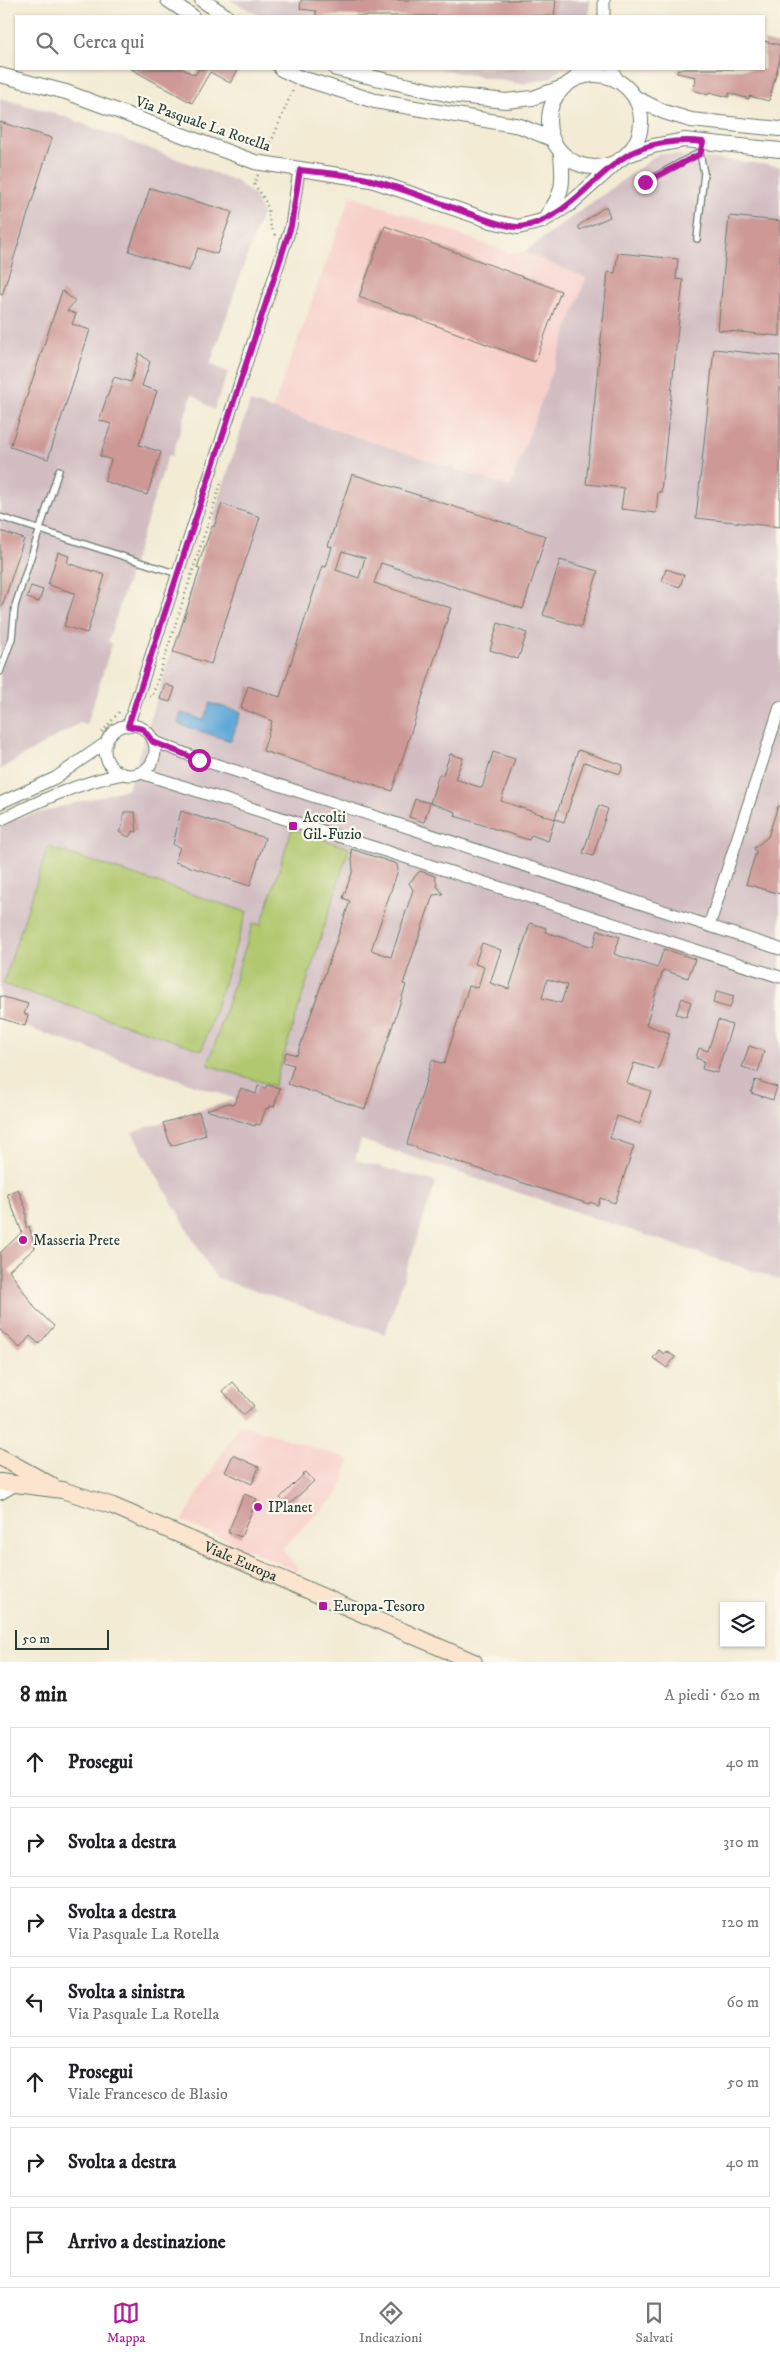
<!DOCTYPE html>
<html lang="it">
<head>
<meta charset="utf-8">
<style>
	:root { --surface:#fff; --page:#f2f2f2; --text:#202124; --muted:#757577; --line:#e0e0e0; --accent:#b5179e }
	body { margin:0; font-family:"IM FELL DW Pica",serif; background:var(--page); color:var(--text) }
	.controls { position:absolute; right:15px; bottom:15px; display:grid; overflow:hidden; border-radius:0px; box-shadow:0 1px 4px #0004 }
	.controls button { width:45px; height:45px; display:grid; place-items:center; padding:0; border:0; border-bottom:1px solid var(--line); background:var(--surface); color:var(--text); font:25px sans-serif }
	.scale { position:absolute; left:15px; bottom:12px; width:94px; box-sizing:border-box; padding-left:5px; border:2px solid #1f3d34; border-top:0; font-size:14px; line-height:18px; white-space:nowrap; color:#1f3d34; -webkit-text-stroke:4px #fbf7ec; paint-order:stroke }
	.stop { position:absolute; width:15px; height:15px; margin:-11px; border:4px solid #b5179e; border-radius:50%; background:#fff }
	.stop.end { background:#b5179e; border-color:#fff; box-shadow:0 1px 5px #0008 }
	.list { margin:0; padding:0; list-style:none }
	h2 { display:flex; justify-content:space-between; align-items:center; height:65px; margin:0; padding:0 20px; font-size:21px }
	h2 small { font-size:16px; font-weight:400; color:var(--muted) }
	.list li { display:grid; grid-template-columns:32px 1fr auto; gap:15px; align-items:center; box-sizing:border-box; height:70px; margin:0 10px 10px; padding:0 10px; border:1px solid var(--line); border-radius:0px }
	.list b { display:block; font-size:19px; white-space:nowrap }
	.list p { margin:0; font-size:16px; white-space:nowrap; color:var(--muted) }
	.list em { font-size:16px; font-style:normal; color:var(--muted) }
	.icon { flex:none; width:28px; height:28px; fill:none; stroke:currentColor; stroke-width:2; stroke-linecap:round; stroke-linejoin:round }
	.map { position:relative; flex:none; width:780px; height:1662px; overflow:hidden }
	.search { position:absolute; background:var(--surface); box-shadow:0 1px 4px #0004; left:15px; right:15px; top:15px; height:55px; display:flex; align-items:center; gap:12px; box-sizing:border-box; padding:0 18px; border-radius:0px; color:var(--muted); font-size:19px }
	.sheet { height:625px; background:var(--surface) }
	nav { display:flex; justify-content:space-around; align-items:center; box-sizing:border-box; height:70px; border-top:1px solid var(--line); background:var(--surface); font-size:14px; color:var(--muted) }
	nav a { display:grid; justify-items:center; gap:2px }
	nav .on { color:var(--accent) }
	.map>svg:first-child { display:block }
</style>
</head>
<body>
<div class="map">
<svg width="780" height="1662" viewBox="0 0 780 1662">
	<rect width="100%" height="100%" fill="#fbf7ec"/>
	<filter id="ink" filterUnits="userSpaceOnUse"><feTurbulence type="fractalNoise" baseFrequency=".02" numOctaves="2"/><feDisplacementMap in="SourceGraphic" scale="10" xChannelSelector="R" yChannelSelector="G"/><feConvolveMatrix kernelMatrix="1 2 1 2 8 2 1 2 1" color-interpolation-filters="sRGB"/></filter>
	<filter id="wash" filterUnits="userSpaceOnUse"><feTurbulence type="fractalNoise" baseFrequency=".0096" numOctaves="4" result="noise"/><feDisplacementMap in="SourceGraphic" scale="20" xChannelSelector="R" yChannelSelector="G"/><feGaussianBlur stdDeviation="1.12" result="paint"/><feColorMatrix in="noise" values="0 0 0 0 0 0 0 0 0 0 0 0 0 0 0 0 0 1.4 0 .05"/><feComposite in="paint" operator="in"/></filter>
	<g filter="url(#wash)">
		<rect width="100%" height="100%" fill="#f3ebd4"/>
		<!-- built -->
		<path fill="#f7d0ca" d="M 351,195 L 513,254 L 524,252 L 586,278 L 510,487 L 272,410 Z
			M 239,1424 L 350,1459 L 340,1492 L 282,1548 L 300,1572 L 182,1521 Z"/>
		<!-- industrial -->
		<path fill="#d2bec2" d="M 230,0 L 590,0 L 589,16 L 261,16 Z
			M 437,69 L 561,69 L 551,78 L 521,84 Z
			M 0,98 L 54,113 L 236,181 L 253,194 L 262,213 L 210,364 L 228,372 L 214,410 L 192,394 L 172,456 L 168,455 L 108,642 L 112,643 L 87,725 L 80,723 L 0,769 Z
			M 660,153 L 780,166 L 780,1280 L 361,1140 L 355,1160 L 436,1182 L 385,1334 L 217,1278 L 210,1269 L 132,1132 L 236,1099 L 0,1018 L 0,823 L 128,789 L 250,402 L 510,487 L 586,278 L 524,252 Z"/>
		<!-- green -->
		<path fill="#b0c86e" stroke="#688251" d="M 292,829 L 349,848 L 274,1086 L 208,1065 L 253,923 L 261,925 Z
			M 48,847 L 247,912 L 202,1050 L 3,984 Z"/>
		<!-- water -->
		<path fill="#62a8d8" stroke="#407286" d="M 210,703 L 241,712 L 231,741 L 178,724 L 181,713 L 204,720 Z"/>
		<g id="blocks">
			<!-- building -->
			<path fill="#cd9896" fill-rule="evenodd" d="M 301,0 L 556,0 L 554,16 L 316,16 L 316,11 L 300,9 Z
				M 764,41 L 780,45 L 780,58 L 769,101 L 749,96 L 749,99 L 729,93 L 729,97 L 709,92 L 708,95 L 694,90 L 696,77 L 677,73 L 678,69 L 764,69 Z
				M 131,69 L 183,69 L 195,75 L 199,69 L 239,69 L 230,83 L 210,72 L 192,103 Z
				M 0,122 L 52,138 L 2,295 L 0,294 Z
				M 150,188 L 232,212 L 217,254 L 198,248 L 189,271 L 129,251 Z
				M 606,206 L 610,217 L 580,230 L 578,226 Z
				M 729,216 L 780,221 L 780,336 L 718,330 Z
				M 385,226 L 561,291 L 535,362 L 359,297 Z
				M 618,253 L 678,259 L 676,279 L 683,280 L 661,492 L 658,492 L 656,513 L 621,509 L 624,488 L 586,484 L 608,272 L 615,273 Z
				M 62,291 L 75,301 L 67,311 L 76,314 L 72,324 L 90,330 L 48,459 L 10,447 Z
				M 714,349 L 780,356 L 780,527 L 696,518 Z
				M 139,353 L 150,362 L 142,386 L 157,391 L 139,445 L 161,452 L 147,495 L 104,481 L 111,460 L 100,456 L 111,424 L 99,420 L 114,377 L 131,382 Z
				M 352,474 L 546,536 L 523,609 L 381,563 L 374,583 L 451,608 L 392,791 L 263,751 L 272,721 L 241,708 L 248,686 L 280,697 L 322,566 L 326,567 L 332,547 L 328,546 ZM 342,551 L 365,558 L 359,578 L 336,570 Z
				M 222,504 L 260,517 L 211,664 L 173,652 L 200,569 L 197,568 L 212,526 L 214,527 Z
				M 0,531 L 24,539 L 2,607 L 0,607 Z
				M 58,552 L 69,556 L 67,563 L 105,575 L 87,633 L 64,626 L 75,593 L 48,585 Z
				M 560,560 L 598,571 L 581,627 L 543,615 Z
				M 666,569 L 684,575 L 680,587 L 662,581 Z
				M 31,586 L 43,590 L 39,602 L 27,598 Z
				M 498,623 L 527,633 L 518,659 L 490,650 Z
				M 165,684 L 175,688 L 170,702 L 160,699 Z
				M 578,750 L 623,765 L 620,774 L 584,762 L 564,822 L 555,819 Z
				M 493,752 L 515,759 L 501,801 L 555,819 L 548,841 L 531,835 L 529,840 L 455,816 L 456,812 L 430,803 L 439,774 L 443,775 L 450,754 L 463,758 L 455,779 L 482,788 Z
				M 415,799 L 430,803 L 424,822 L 409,817 Z
				M 599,805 L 608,809 L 593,856 L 583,853 Z
				M 778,806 L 780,806 L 780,894 L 746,884 L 756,852 L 754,848 L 768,837 Z
				M 181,811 L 265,838 L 250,886 L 175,862 L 180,847 L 173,845 Z
				M 124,812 L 135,812 L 137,832 L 133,831 L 129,837 L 119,832 L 122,827 Z
				M 351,849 L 397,864 L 398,870 L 371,950 L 391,957 L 413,890 L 409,883 L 420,871 L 435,876 L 437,886 L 443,894 L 433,895 L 403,984 L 406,985 L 365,1109 L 288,1084 L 294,1065 L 283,1062 L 286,1052 L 297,1055 L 350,901 L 343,898 L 353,870 Z
				M 530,923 L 546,928 L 545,932 L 593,947 L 598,930 L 620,937 L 614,954 L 657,968 L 664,949 L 695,959 L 688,978 L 663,970 L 646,1025 L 670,1033 L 658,1070 L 634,1063 L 627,1083 L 651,1091 L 640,1124 L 617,1116 L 610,1138 L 634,1146 L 615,1203 L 600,1198 L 598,1205 L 590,1202 L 589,1204 L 417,1149 L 417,1147 L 407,1144 L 432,1060 L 444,1064 L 469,986 L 478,988 L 484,967 L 475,964 L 482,943 L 501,950 L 490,983 L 509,989 ZM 547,979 L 567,985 L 561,1003 L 542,998 Z
				M 717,991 L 734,996 L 730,1008 L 713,1003 Z
				M 0,996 L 28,1004 L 24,1014 L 28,1015 L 25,1026 L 0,1018 Z
				M 682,998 L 691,1002 L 686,1017 L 676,1014 Z
				M 718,1020 L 732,1025 L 717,1073 L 702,1069 L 704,1061 L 696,1058 L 699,1048 L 708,1051 Z
				M 749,1046 L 764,1051 L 758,1072 L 742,1067 Z
				M 755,1080 L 777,1087 L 773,1100 L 751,1093 Z
				M 267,1085 L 280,1088 L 274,1107 L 269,1106 L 268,1109 L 266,1108 L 260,1125 L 256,1124 L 255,1126 L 206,1110 L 229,1103 L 234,1104 L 241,1088 L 256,1094 L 258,1086 L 266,1088 Z
				M 199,1112 L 206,1135 L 171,1146 L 163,1123 Z
				M 18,1189 L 26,1209 L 26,1228 L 29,1226 L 35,1248 L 9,1270 L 35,1308 L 54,1326 L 39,1344 L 30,1336 L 20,1348 L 0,1330 L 0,1253 L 22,1232 L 7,1194 Z
				M 659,1350 L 664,1354 L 666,1351 L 675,1357 L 667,1368 L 653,1358 Z
				M 233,1382 L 254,1406 L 243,1415 L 223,1391 Z
				M 233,1455 L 259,1467 L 252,1484 L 225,1472 Z
				M 306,1472 L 314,1481 L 288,1506 L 280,1498 Z
				M 244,1494 L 257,1499 L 241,1537 L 228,1532 Z"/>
		</g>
	</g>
	<g filter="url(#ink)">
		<use href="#blocks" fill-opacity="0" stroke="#697a6c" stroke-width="1"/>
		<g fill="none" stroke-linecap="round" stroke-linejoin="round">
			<defs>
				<path id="service" d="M 645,182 L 700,152
					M 697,239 L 704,173 L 700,154
					M 0,517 L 178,574
					M 0,672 L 12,638 L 15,606 L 59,470"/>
				<path id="minor" d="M 604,16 L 604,0
					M 612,69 L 618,80
					M 571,82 L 579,69
					M105 750a25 25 0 1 1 50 0a25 25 0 1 1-50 0Z
					M 128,726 L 291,226 L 299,170
					M 153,741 L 199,759 L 780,949
					M 141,773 L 780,977
					M 0,803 L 55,778 L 107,742
					M 0,820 C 39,801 80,782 123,774
					M 709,926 L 780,707
					M 0,1494 L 18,1484"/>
				<path id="tertiary" d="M 168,0 L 192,16
					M 202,0 L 226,16
					M 281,69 L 298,77 L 375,101 L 520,126 L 552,139
					M 336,69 L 450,95 L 506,101 L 533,98 L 563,87
					M549 121a46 46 0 1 1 92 0a46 46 0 1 1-92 0Z
					M 0,75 L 66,92 L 255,162 L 371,180 L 491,221 L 518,227 L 542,221 L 570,204 L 615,164
					M 636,98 L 664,112 L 691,120 L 780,129
					M 628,155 L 653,146 L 684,140 L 780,150
					M 547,215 C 565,193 563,179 561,153"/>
				<g id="secondary">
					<path d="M 0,1457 L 51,1485"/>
					<path id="s1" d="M 0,1482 L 62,1490 L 113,1506 L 474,1662"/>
				</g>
			</defs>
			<!-- service casing -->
			<use href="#service" stroke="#697a6c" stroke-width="8"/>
			<!-- minor casing -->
			<use href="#minor" stroke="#697a6c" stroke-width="13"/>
			<!-- tertiary casing -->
			<use href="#tertiary" stroke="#697a6c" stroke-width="16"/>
			<!-- secondary casing -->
			<use href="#secondary" stroke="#697a6c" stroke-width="18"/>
			<!-- path -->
			<path stroke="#697a6c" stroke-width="2.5" stroke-dasharray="1 4" stroke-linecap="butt" d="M 267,152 L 294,87
				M 258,175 L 254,184 C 260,192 266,200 268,210 C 270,221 268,223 275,234 L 273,238
				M 150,696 L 152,697 L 222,480
				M 102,732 L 120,711"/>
			<!-- service -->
			<use href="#service" stroke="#fff" stroke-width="5.5"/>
			<!-- minor -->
			<use href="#minor" stroke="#fff" stroke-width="11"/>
			<!-- tertiary -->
			<use href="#tertiary" stroke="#fff" stroke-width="14"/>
			<!-- secondary -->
			<use href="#secondary" stroke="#fbe5cf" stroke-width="16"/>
		</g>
	</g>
	<g fill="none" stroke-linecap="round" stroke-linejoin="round" filter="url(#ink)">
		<!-- route -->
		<path stroke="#b5179e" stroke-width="6" d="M 199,760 L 153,742 L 143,729 L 128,726 L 291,226 L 300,170 C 323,173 348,174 371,180 C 406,189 441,204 476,216 C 488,220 507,228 520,227 C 565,221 590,179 626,156 C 647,143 679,139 703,142 L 700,154 L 645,182"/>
	</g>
	<!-- markers -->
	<g fill="#b5179e" stroke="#fbf7ec" stroke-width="2">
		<rect x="288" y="821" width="10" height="10" rx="2.5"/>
		<circle cx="23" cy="1240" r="5"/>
		<circle cx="258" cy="1507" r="5"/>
		<rect x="318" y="1601" width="10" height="10" rx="2.5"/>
	</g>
	<g text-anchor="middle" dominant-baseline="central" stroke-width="4.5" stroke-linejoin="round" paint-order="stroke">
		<!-- street labels -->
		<g font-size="15" fill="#1f3d34" stroke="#fbf7ec">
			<text transform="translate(203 124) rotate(19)">Via Pasquale La Rotella</text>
			<text stroke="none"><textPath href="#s1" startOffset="255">Viale Europa</textPath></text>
		</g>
		<!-- poi labels -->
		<g font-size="15" fill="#1f3d34" stroke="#fbf7ec" text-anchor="start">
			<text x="303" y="817">Accolti<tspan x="303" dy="17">Gil-Fuzio</tspan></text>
			<text x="33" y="1240">Masseria Prete</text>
			<text x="268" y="1507">IPlanet</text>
			<text x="333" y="1606">Europa-Tesoro</text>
		</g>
	</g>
</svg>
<div class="controls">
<button><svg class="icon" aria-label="layers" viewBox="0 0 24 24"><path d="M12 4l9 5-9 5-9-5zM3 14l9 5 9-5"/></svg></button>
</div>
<div class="scale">50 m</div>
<div class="stop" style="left:199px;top:760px"></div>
<div class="stop end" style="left:645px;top:182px"></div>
<div class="search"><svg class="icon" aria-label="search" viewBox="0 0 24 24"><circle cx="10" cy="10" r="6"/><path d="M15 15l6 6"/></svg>Cerca qui</div>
</div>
<section class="sheet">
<h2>8 min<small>A piedi · 620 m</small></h2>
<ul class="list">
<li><svg class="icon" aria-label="ahead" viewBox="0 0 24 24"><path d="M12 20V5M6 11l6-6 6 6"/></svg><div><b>Prosegui</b></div><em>40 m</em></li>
<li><svg class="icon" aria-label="right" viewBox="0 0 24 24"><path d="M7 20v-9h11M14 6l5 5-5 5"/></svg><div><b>Svolta a destra</b></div><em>310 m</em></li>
<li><svg class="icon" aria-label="right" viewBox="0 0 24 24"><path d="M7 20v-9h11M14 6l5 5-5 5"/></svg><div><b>Svolta a destra</b><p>Via Pasquale La Rotella</p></div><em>120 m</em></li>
<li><svg class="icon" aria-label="left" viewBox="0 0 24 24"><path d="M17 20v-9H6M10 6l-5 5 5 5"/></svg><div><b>Svolta a sinistra</b><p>Via Pasquale La Rotella</p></div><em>60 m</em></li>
<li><svg class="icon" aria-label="ahead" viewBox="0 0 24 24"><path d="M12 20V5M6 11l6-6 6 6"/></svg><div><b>Prosegui</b><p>Viale Francesco de Blasio</p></div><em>50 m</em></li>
<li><svg class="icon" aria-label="right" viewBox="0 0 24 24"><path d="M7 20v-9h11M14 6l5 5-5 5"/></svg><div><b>Svolta a destra</b></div><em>40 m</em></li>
<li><svg class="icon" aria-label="arrive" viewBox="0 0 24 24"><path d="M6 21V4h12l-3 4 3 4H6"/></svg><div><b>Arrivo a destinazione</b></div></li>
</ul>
</section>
<nav>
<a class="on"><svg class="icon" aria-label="map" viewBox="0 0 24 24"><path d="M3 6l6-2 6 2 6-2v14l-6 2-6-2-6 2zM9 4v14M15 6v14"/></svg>Mappa</a>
<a><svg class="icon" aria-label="directions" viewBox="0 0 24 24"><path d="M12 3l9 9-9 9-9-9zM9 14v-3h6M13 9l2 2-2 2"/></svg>Indicazioni</a>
<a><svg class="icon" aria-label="saved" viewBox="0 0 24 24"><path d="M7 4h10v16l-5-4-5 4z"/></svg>Salvati</a>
</nav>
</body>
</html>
